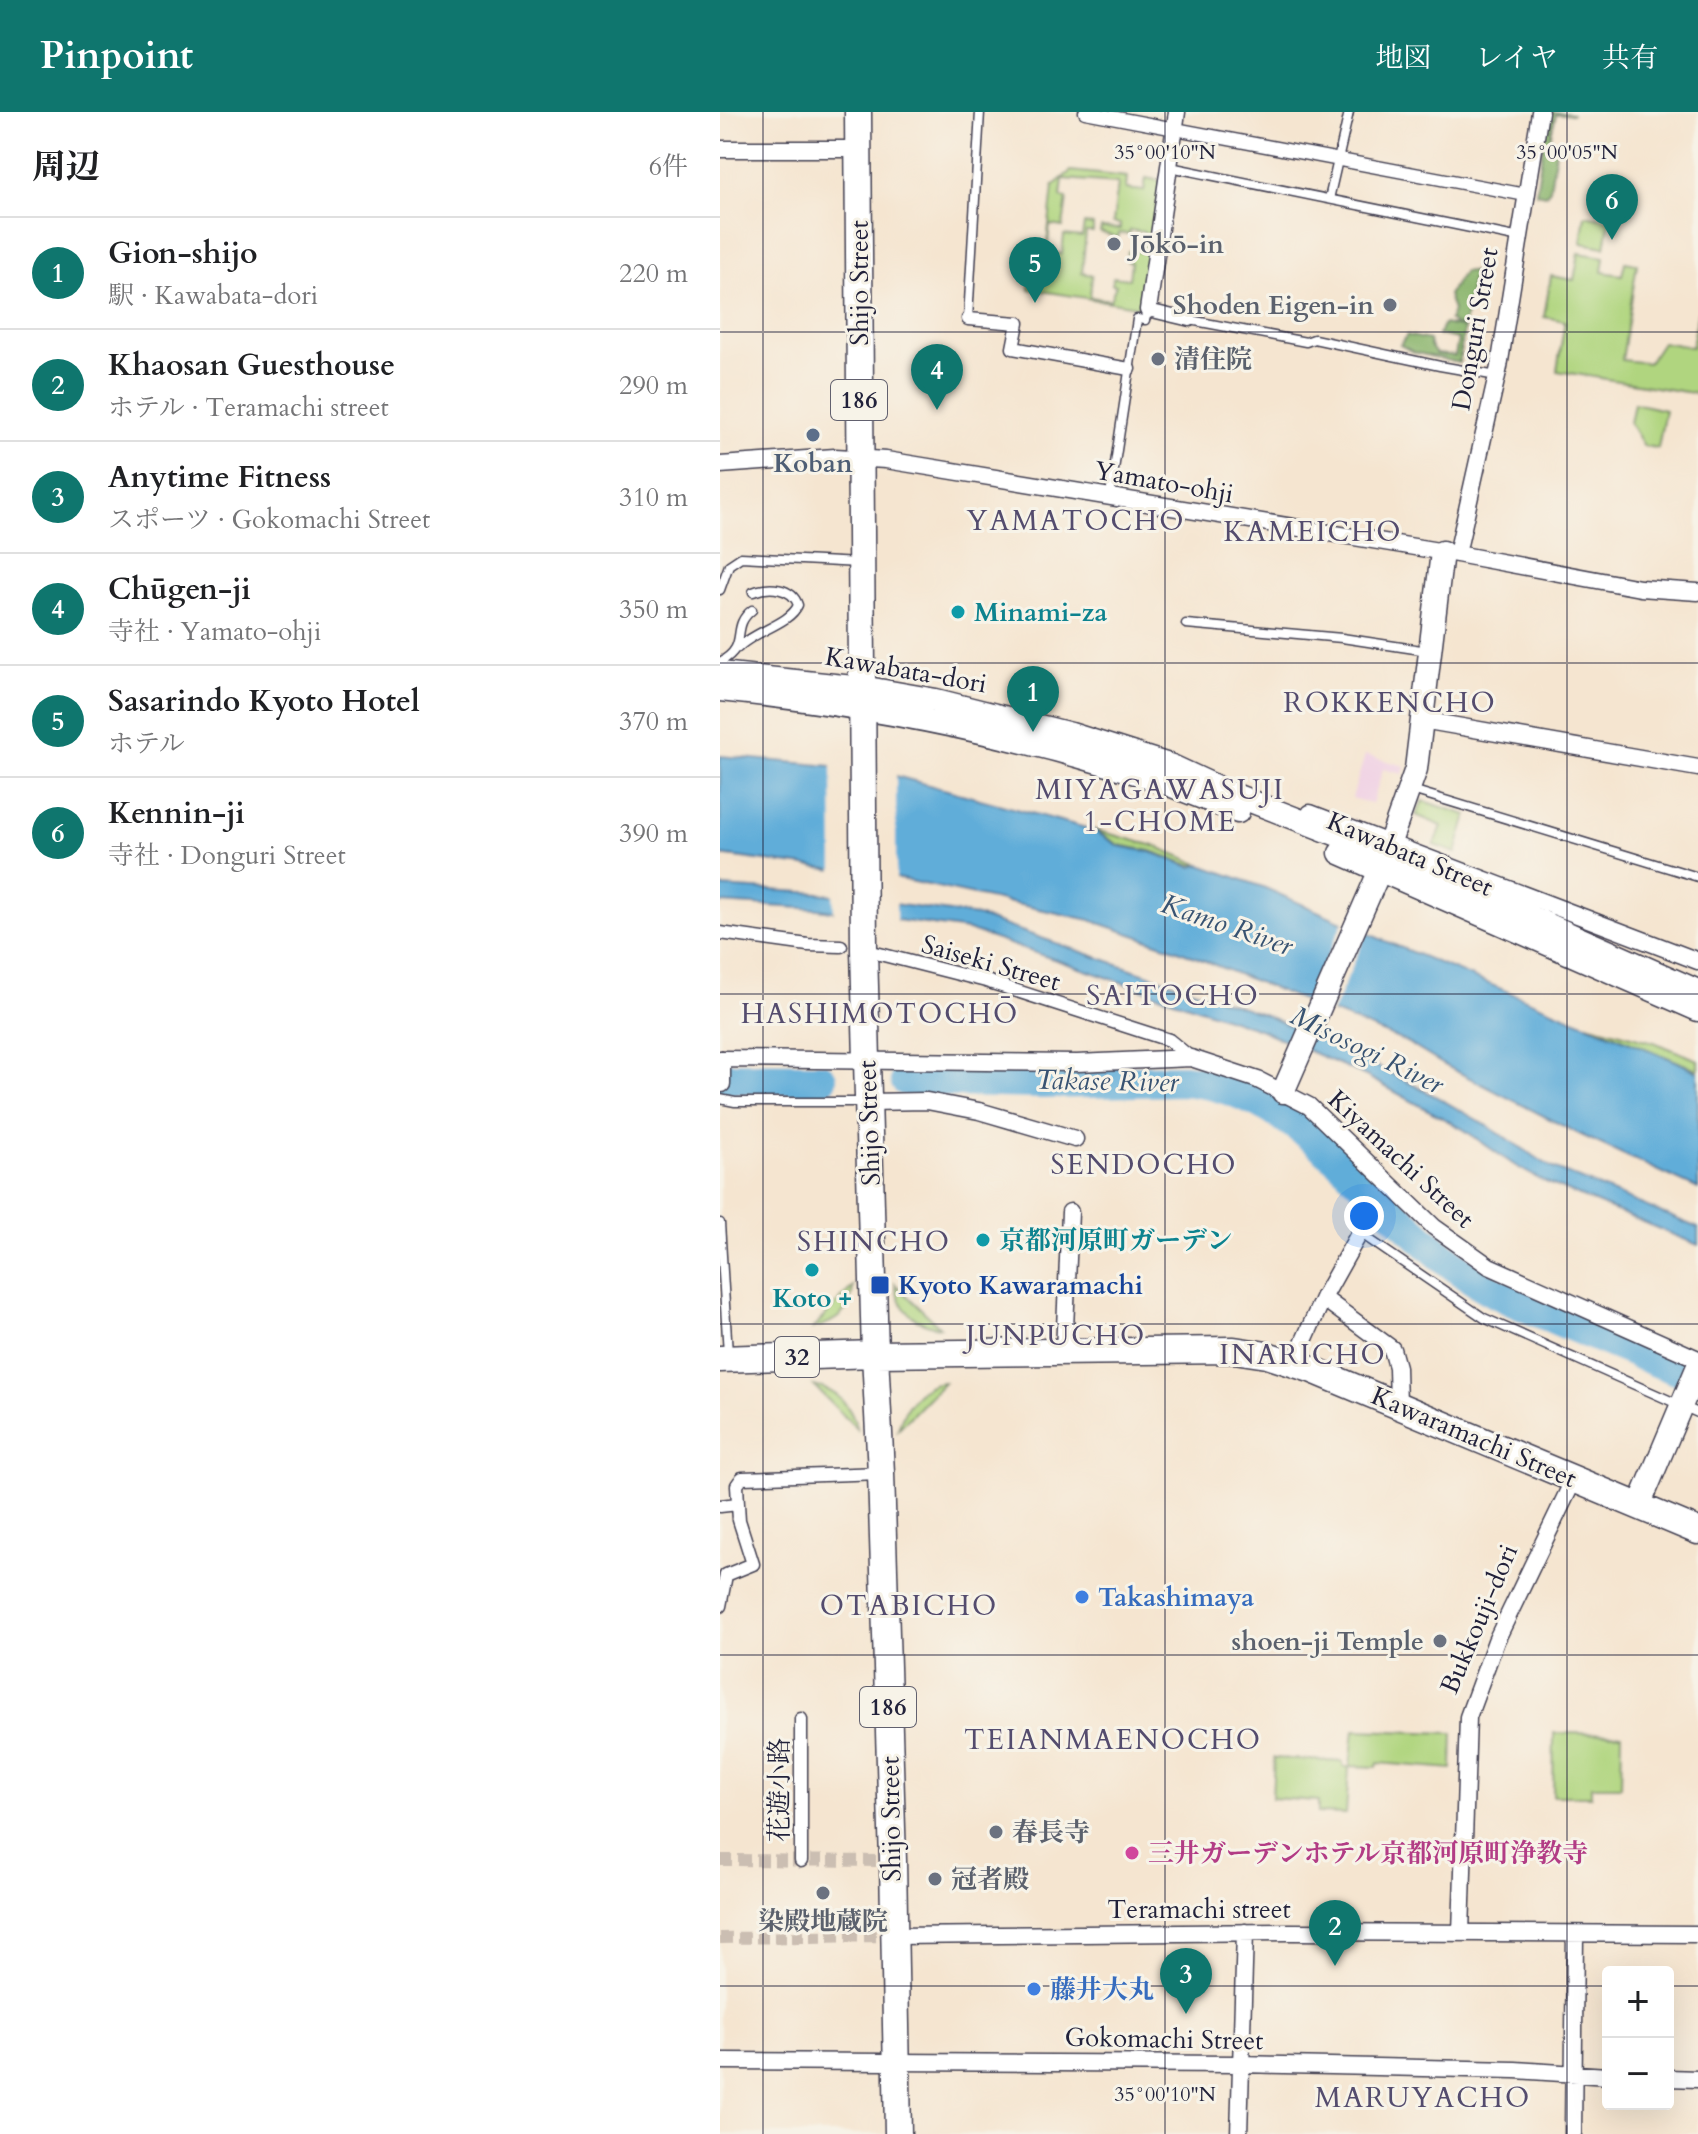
<!DOCTYPE html>
<html lang="ja">
<head>
<meta charset="utf-8">
<style>
	:root { --surface:#fff; --page:#f6f6f6; --text:#202124; --muted:#757577; --line:#e0e0e0; --accent:#0f766e }
	body { margin:0; font-family:Cardo,"Noto Serif JP",serif; background:var(--page); color:var(--text) }
	.controls { position:absolute; right:24px; bottom:24px; display:grid; overflow:hidden; border-radius:8px; box-shadow:0 8px 32px #0002 }
	.controls button { width:72px; height:72px; display:grid; place-items:center; padding:0; border:0; border-bottom:2px solid var(--line); background:var(--surface); color:var(--text); font:40px sans-serif }
	.you { position:absolute; left:644px; top:1104px; width:28px; height:28px; margin:-20px; border:6px solid #fff; border-radius:50%; background:#1a73e8; box-shadow:0 0 0 12px #1a73e833 }
	.badge { display:grid; place-items:center; width:52px; height:52px; border-radius:50%; background:var(--accent); color:#fff; font-size:26px; font-weight:700 }
	.pin { position:absolute; translate:-50% -66px; filter:drop-shadow(0 2px 4px #0008) }
	.pin::after { content:''; position:absolute; top:42px; width:28px; height:24px; background:inherit; clip-path:polygon(0 0,100% 0,50% 100%) }
	.list { margin:0; padding:0; list-style:none }
	h2 { display:flex; justify-content:space-between; align-items:center; height:104px; margin:0; padding:0 32px; font-size:34px }
	h2 small { font-size:26px; font-weight:400; color:var(--muted) }
	.list li { display:grid; grid-template-columns:52px 1fr auto; gap:24px; align-items:center; box-sizing:border-box; height:112px; padding:0 32px; border-top:2px solid var(--line) }
	.list b { display:block; font-size:30px; white-space:nowrap }
	.list p { margin:0; font-size:26px; white-space:nowrap; color:var(--muted) }
	.list em { font-size:26px; font-style:normal; color:var(--muted) }
	.map { position:relative; flex:none; width:978px; height:2022px; overflow:hidden }
	header { display:flex; align-items:center; gap:48px; box-sizing:border-box; height:112px; padding:0 40px; background:var(--accent); color:#fff }
	header strong { font-size:38px }
	nav { display:flex; gap:44px; margin-inline-start:auto; font-size:28px }
	main { display:flex }
	aside { flex:1; background:var(--surface) }
	.map>svg:first-child { display:block }
</style>
</head>
<body>
<header>
<strong>Pinpoint</strong>
<nav><a>地図</a><a>レイヤ</a><a>共有</a></nav>
</header>
<main>
<aside>
<h2>周辺<small>6件</small></h2>
<ul class="list">
<li><span class="badge">1</span><div><b>Gion-shijo</b><p>駅 · Kawabata-dori</p></div><em>220 m</em></li>
<li><span class="badge">2</span><div><b>Khaosan Guesthouse</b><p>ホテル · Teramachi street</p></div><em>290 m</em></li>
<li><span class="badge">3</span><div><b>Anytime Fitness</b><p>スポーツ · Gokomachi Street</p></div><em>310 m</em></li>
<li><span class="badge">4</span><div><b>Chūgen-ji</b><p>寺社 · Yamato-ohji</p></div><em>350 m</em></li>
<li><span class="badge">5</span><div><b>Sasarindo Kyoto Hotel</b><p>ホテル</p></div><em>370 m</em></li>
<li><span class="badge">6</span><div><b>Kennin-ji</b><p>寺社 · Donguri Street</p></div><em>390 m</em></li>
</ul>
</aside>
<div class="map">
<svg width="978" height="2022" viewBox="0 0 978 2022">
	<rect width="100%" height="100%" fill="#f7f3e8"/>
	<filter id="ink" filterUnits="userSpaceOnUse"><feTurbulence type="fractalNoise" baseFrequency=".0125" numOctaves="2"/><feDisplacementMap in="SourceGraphic" scale="16" xChannelSelector="R" yChannelSelector="G"/><feConvolveMatrix kernelMatrix="1 2 1 2 8 2 1 2 1" color-interpolation-filters="sRGB"/></filter>
	<filter id="wash" filterUnits="userSpaceOnUse"><feTurbulence type="fractalNoise" baseFrequency=".006" numOctaves="4" result="noise"/><feDisplacementMap in="SourceGraphic" scale="32" xChannelSelector="R" yChannelSelector="G"/><feGaussianBlur stdDeviation="1.8" result="paint"/><feColorMatrix in="noise" values="0 0 0 0 0 0 0 0 0 0 0 0 0 0 0 0 0 1.4 0 .05"/><feComposite in="paint" operator="in"/></filter>
	<g filter="url(#wash)">
		<rect width="100%" height="100%" fill="#f5e5d0"/>
		<!-- built -->
		<path fill="#f0d0e4" d="M 645,643 L 685,654 L 683,662 L 663,657 L 652,692 L 632,686 Z"/>
		<!-- green -->
		<path fill="#b0d57f" stroke="#697c5d" stroke-width="2" fill-rule="evenodd" d="M 351,59 L 407,65 L 406,77 L 424,79 L 426,66 L 441,69 L 423,195 L 309,177 L 311,161 L 324,161 L 333,74 ZM 343,67 L 398,71 L 393,111 L 400,112 L 400,117 L 381,116 L 380,120 L 398,126 L 399,121 L 409,122 L 410,118 L 425,120 L 423,140 L 408,139 L 407,149 L 411,150 L 409,167 L 393,165 L 392,172 L 396,173 L 390,188 L 370,185 L 372,163 L 362,161 L 366,120 L 373,120 L 373,113 L 364,112 L 362,125 L 344,123 L 342,142 L 327,140 L 330,113 L 343,115 L 347,86 L 341,85 Z
			M 865,103 L 890,108 L 885,135 L 861,131 Z
			M 859,141 L 884,145 L 882,160 L 902,163 L 905,150 L 917,152 L 902,248 L 928,251 L 942,230 L 972,235 L 978,199 L 978,282 L 837,259 L 845,209 L 824,205 L 831,164 L 854,168 Z
			M 914,291 L 945,298 L 938,336 L 924,334 L 910,311 Z
			M 703,689 L 747,703 L 736,741 L 714,733 L 722,714 L 696,703 Z
			M 375,718 L 435,734 L 479,752 L 470,753 L 431,739 L 399,733 Z
			M 867,912 L 934,930 L 978,948 L 978,958 Z
			M 175,1172 L 220,1215 C 196,1213 178,1196 175,1172 Z
			M 133,1174 C 132,1199 117,1211 93,1216 Z
			M 224,1270 L 178,1317 C 184,1295 199,1271 224,1270 Z
			M 94,1274 C 118,1278 131,1294 137,1317 Z
			M 634,1618 L 733,1621 L 732,1657 L 658,1651 L 657,1655 L 630,1654 Z
			M 834,1621 L 902,1622 L 901,1674 L 871,1674 L 871,1684 L 833,1684 Z
			M 554,1646 L 623,1650 L 623,1655 L 629,1655 L 626,1702 L 598,1701 L 598,1689 L 552,1686 Z"/>
		<!-- forest -->
		<path fill="#8cb66e" stroke="#576c54" stroke-width="2" d="M 828,0 L 853,2 L 836,2 L 830,27 L 837,31 L 830,77 L 826,83 L 816,81 Z
			M 744,159 L 753,160 L 744,212 L 736,214 L 729,208 L 733,199 L 728,183 Z
			M 724,212 L 744,216 L 739,251 L 693,240 L 680,233 L 687,223 L 709,228 L 710,234 L 716,242 L 735,244 L 738,227 L 718,223 Z"/>
		<!-- water -->
		<path fill="#60add9" stroke="#41688a" stroke-width="2" d="M 0,644 L 112,654 L 176,664 L 373,718 L 399,734 L 431,740 L 471,755 L 481,753 L 543,775 L 665,829 L 956,949 L 978,960 L 978,1077 L 859,1022 L 724,953 L 686,930 L 458,838 L 370,808 L 176,766 L 0,743 Z
			M 0,775 L 99,781 L 257,804 L 543,902 L 627,939 L 715,984 L 766,1013 L 831,1055 L 978,1116 L 978,1133 L 821,1068 L 794,1053 L 743,1017 L 646,964 L 539,917 L 248,818 L 98,797 L 0,791 Z"/>
		<!-- pier -->
		<path fill="#f5e5d0" d="M 112,650 L 176,660 L 176,770 L 113,761 Z
			M 113,779 L 176,788 L 176,812 L 114,803 Z
			M 624,807 L 648,818 L 611,904 L 586,894 Z"/>
		<g fill="none" stroke-linecap="round" stroke-linejoin="round">
			<!-- river -->
			<path stroke="#60add9" stroke-width="32" d="M 0,966 L 101,967
				M 186,968 L 323,971 L 463,968 C 586,977 659,1106 755,1168 C 782,1186 813,1197 843,1210 C 888,1229 933,1248 978,1266"/>
		</g>
	</g>
	<g filter="url(#ink)">
		<g fill="none" stroke-linecap="round" stroke-linejoin="round">
			<!-- pedestrian-tunnel -->
			<path stroke="#cbbeb2" stroke-width="12" stroke-dasharray="12 6" stroke-linecap="butt" d="M 0,1748 L 173,1749
				M 0,1826 L 173,1824"/>
			<defs>
				<path id="service" d="M 450,55 L 800,126
					M 609,87 L 629,0
					M 248,207 L 260,0
					M 470,208 L 586,230 L 594,227 L 720,254 L 777,264
					M 390,384 L 417,207 L 425,208 L 428,198
					M 0,478 L 9,453 L 21,445 L 139,451
					M 466,512 L 622,526 L 708,539
					M 18,536 C 34,519 70,512 78,493 C 72,475 49,474 33,480
					M 0,550 C 31,533 9,516 32,498
					M 692,678 L 978,765
					M 0,987 L 15,990 L 143,990
					M 0,1111 L 8,1242
					M 640,1121 L 764,1206 L 978,1301"/>
				<path id="pedestrian" d="M 365,0 L 806,83
					M 428,198 L 470,208
					M 248,207 L 298,211 L 293,236 L 409,257
					M 0,821 L 88,833 L 121,834
					M 144,838 L 266,869 L 449,928 L 471,946
					M 0,1394 L 18,1392 L 17,1373 L 22,1366 L 161,1361
					M 0,1494 L 6,1463 L 33,1452 L 19,1408 L 18,1392
					M 81,1607 L 81,1749"/>
				<path id="minor" d="M 0,37 L 138,37
					M 428,198 L 457,0
					M 0,353 L 115,345 L 166,348 L 737,442 L 920,476 L 978,480
					M 737,442 L 779,255 L 820,0
					M 702,608 L 978,656
					M 590,701 L 978,849
					M 0,947 L 357,951 L 471,946 L 538,968 L 589,994 L 714,1115 L 769,1154 L 978,1247
					M 2,972 L 2,947
					M 148,990 L 207,989 L 259,999 L 355,1027
					M 640,1120 L 603,1186 L 672,1237 L 677,1255 L 678,1293
					M 344,1240 L 350,1100
					M 574,1251 L 603,1186
					M 741,1821 L 748,1605 L 776,1529 L 854,1367
					M 173,1824 L 571,1820 L 978,1822
					M 0,1949 L 520,1952 L 795,1958 L 888,1964
					M 948,1966 L 978,1967
					M 519,2022 L 525,1820
					M 853,2022 L 855,1823"/>
				<path id="tertiary" d="M 0,561 L 153,577 L 216,588 L 351,622 L 452,654 L 510,681 L 692,752 L 978,879
					M 0,578 C 140,592 274,618 409,659 C 445,670 482,686 518,700
					M 620,741 L 978,898
					M 563,980 L 660,758 L 696,657 L 722,440
					M 919,1394 L 978,1254"/>
				<path id="primary" d="M 138,0 L 144,838 L 155,1242 L 161,1361 L 173,1749 L 178,2022
					M 0,1247 L 155,1242 L 514,1238 L 547,1243 L 593,1258 L 978,1419"/>
			</defs>
			<!-- service casing -->
			<use href="#service" stroke="#423f51" stroke-width="11"/>
			<!-- pedestrian casing -->
			<use href="#pedestrian" stroke="#423f51" stroke-width="15"/>
			<!-- minor casing -->
			<use href="#minor" stroke="#423f51" stroke-width="19"/>
			<!-- tertiary casing -->
			<use href="#tertiary" stroke="#423f51" stroke-width="25"/>
			<!-- primary casing -->
			<use href="#primary" stroke="#423f51" stroke-width="29"/>
			<!-- service -->
			<use href="#service" stroke="#fff" stroke-width="8"/>
			<!-- pedestrian -->
			<use href="#pedestrian" stroke="#fff" stroke-width="12"/>
			<!-- minor -->
			<use href="#minor" stroke="#fff" stroke-width="16"/>
			<!-- tertiary -->
			<use href="#tertiary" stroke="#fff" stroke-width="22"/>
			<!-- primary -->
			<use href="#primary" stroke="#fff" stroke-width="26"/>
		</g>
	</g>
	<!-- ticks -->
	<path fill="none" stroke="#22223b" stroke-width="2" stroke-opacity="0.45" d="M 43,0 L 43,2022M 445,0 L 445,2022M 847,0 L 847,2022M 0,220 L 978,220M 0,551 L 978,551M 0,882 L 978,882M 0,1212 L 978,1212M 0,1543 L 978,1543M 0,1874 L 888,1874M 948,1874 L 978,1874"/>
	<!-- markers -->
	<g fill="#6b7280" stroke="#f7f3e8" stroke-width="3">
		<circle cx="394" cy="132" r="8"/>
		<circle cx="670" cy="193" r="8"/>
		<circle cx="438" cy="247" r="8"/>
		<circle cx="720" cy="1529" r="8"/>
		<circle cx="276" cy="1720" r="8"/>
		<circle cx="215" cy="1767" r="8"/>
		<circle cx="103" cy="1781" r="8"/>
	</g>
	<circle fill="#5c6f8a" stroke="#f7f3e8" stroke-width="3" cx="93" cy="323" r="8"/>
	<g fill="#0f9aa8" stroke="#f7f3e8" stroke-width="3">
		<circle cx="238" cy="500" r="8"/>
		<circle cx="263" cy="1128" r="8"/>
		<circle cx="92" cy="1158" r="8"/>
	</g>
	<rect fill="#1a4fb4" stroke="#f7f3e8" stroke-width="3" x="150" y="1163" width="20" height="20" rx="4"/>
	<g fill="#3f7fe0" stroke="#f7f3e8" stroke-width="3">
		<circle cx="362" cy="1485" r="8"/>
		<circle cx="314" cy="1877" r="8"/>
	</g>
	<circle fill="#d1479c" stroke="#f7f3e8" stroke-width="3" cx="412" cy="1741" r="8"/>
	<g text-anchor="middle" dominant-baseline="central" stroke-width="6" stroke-linejoin="round" paint-order="stroke">
		<!-- shield labels -->
		<g fill="#f7f3e8" stroke="#62616f" stroke-width="2">
			<rect x="111" y="268" width="56" height="40" rx="6"/>
			<rect x="55" y="1225" width="44" height="40" rx="6"/>
			<rect x="140" y="1575" width="56" height="40" rx="6"/>
		</g>
		<g font-size="24" font-weight="bold" fill="#22223b">
			<text x="139" y="288">186</text>
			<text x="77" y="1245">32</text>
			<text x="168" y="1595">186</text>
		</g>
		<!-- worship labels -->
		<g font-size="26" font-weight="bold" fill="#5b616d" stroke="#f7f3e8" text-anchor="start">
			<text x="410" y="132">Jōkō-in</text>
			<text x="654" y="193" text-anchor="end">Shoden Eigen-in</text>
			<text x="454" y="247">清住院</text>
			<text x="704" y="1529" text-anchor="end">shoen-ji Temple</text>
			<text x="292" y="1720">春長寺</text>
			<text x="231" y="1767">冠者殿</text>
			<text x="103" y="1809" text-anchor="middle">染殿地蔵院</text>
		</g>
		<!-- street labels -->
		<g font-size="26" fill="#22223b" stroke="#f7f3e8">
			<text transform="translate(139 171) rotate(-90)">Shijo Street</text>
			<text transform="translate(755 217) rotate(-80)">Donguri Street</text>
			<text transform="translate(444 370) rotate(10)">Yamato-ohji</text>
			<text transform="translate(186 558) rotate(10)">Kawabata-dori</text>
			<text transform="translate(690 742) rotate(23)">Kawabata Street</text>
			<text transform="translate(271 851) rotate(16)">Saiseki Street</text>
			<text transform="translate(149 1011) rotate(-92)">Shijo Street</text>
			<text transform="translate(681 1047) rotate(43)">Kiyamachi Street</text>
			<text transform="translate(754 1325) rotate(23)">Kawaramachi Street</text>
			<text transform="translate(759 1507) rotate(-67)">Bukkouji-dori</text>
			<text transform="translate(59 1678) rotate(-90)">花遊小路</text>
			<text transform="translate(171 1707) rotate(-91)">Shijo Street</text>
			<text x="479" y="1797">Teramachi street</text>
			<text transform="translate(444 1927) rotate(1)">Gokomachi Street</text>
		</g>
		<!-- service labels -->
		<g font-size="26" font-weight="bold" fill="#4e5e75" stroke="#f7f3e8">
			<text x="93" y="351">Koban</text>
		</g>
		<!-- culture labels -->
		<g font-size="26" font-weight="bold" fill="#0d838f" stroke="#f7f3e8" text-anchor="start">
			<text x="254" y="500">Minami-za</text>
			<text x="279" y="1128">京都河原町ガーデン</text>
			<text x="92" y="1186" text-anchor="middle">Koto +</text>
		</g>
		<!-- transit labels -->
		<g font-size="26" font-weight="bold" fill="#164399" stroke="#f7f3e8" text-anchor="start">
			<text x="178" y="1173">Kyoto Kawaramachi</text>
		</g>
		<!-- shop labels -->
		<g font-size="26" font-weight="bold" fill="#366cbe" stroke="#f7f3e8" text-anchor="start">
			<text x="378" y="1485">Takashimaya</text>
			<text x="330" y="1877">藤井大丸</text>
		</g>
		<!-- hotel labels -->
		<g font-size="26" font-weight="bold" fill="#b23c85" stroke="#f7f3e8" text-anchor="start">
			<text x="428" y="1741">三井ガーデンホテル京都河原町浄教寺</text>
		</g>
		<!-- neighbourhood labels -->
		<g font-size="28" letter-spacing="2" fill="#544c6e" stroke="#f7f3e8">
			<text x="356" y="409">YAMATOCHO</text>
			<text x="593" y="420">KAMEICHO</text>
			<text x="670" y="591">ROKKENCHO</text>
			<text x="440" y="678">MIYAGAWASUJI<tspan x="440" dy="32">1-CHOME</tspan></text>
			<text x="453" y="884">SAITOCHO</text>
			<text x="160" y="902">HASHIMOTOCHŌ</text>
			<text x="424" y="1053">SENDOCHO</text>
			<text x="154" y="1130">SHINCHO</text>
			<text x="336" y="1224">JUNPUCHO</text>
			<text x="583" y="1243">INARICHO</text>
			<text x="189" y="1494">OTABICHO</text>
			<text x="393" y="1628">TEIANMAENOCHO</text>
			<text x="703" y="1986">MARUYACHO</text>
		</g>
		<!-- water labels -->
		<g font-size="28" font-style="italic" fill="#385372" stroke="#f7f3e8">
			<text transform="translate(507 813) rotate(19)">Kamo River</text>
			<text transform="translate(647 938) rotate(26)">Misosogi River</text>
			<text transform="translate(387 969) rotate(1)">Takase River</text>
		</g>
	</g>
	<g font-size="20" text-anchor="middle" fill="#22223b" stroke="#f7f3e8" stroke-width="6" stroke-linejoin="round" paint-order="stroke">
		<text x="445" y="47">35°00'10"N</text>
		<text x="847" y="47">35°00'05"N</text>
		<text x="445" y="1989">35°00'10"N</text>
	</g>
</svg>
<div class="controls">
<button>+</button>
<button>−</button>
</div>
<div class="you"></div>
<div class="pin badge" style="left:313px;top:620px">1</div>
<div class="pin badge" style="left:615px;top:1854px">2</div>
<div class="pin badge" style="left:466px;top:1902px">3</div>
<div class="pin badge" style="left:217px;top:298px">4</div>
<div class="pin badge" style="left:315px;top:191px">5</div>
<div class="pin badge" style="left:892px;top:128px">6</div>
</div>
</main>
</body>
</html>
